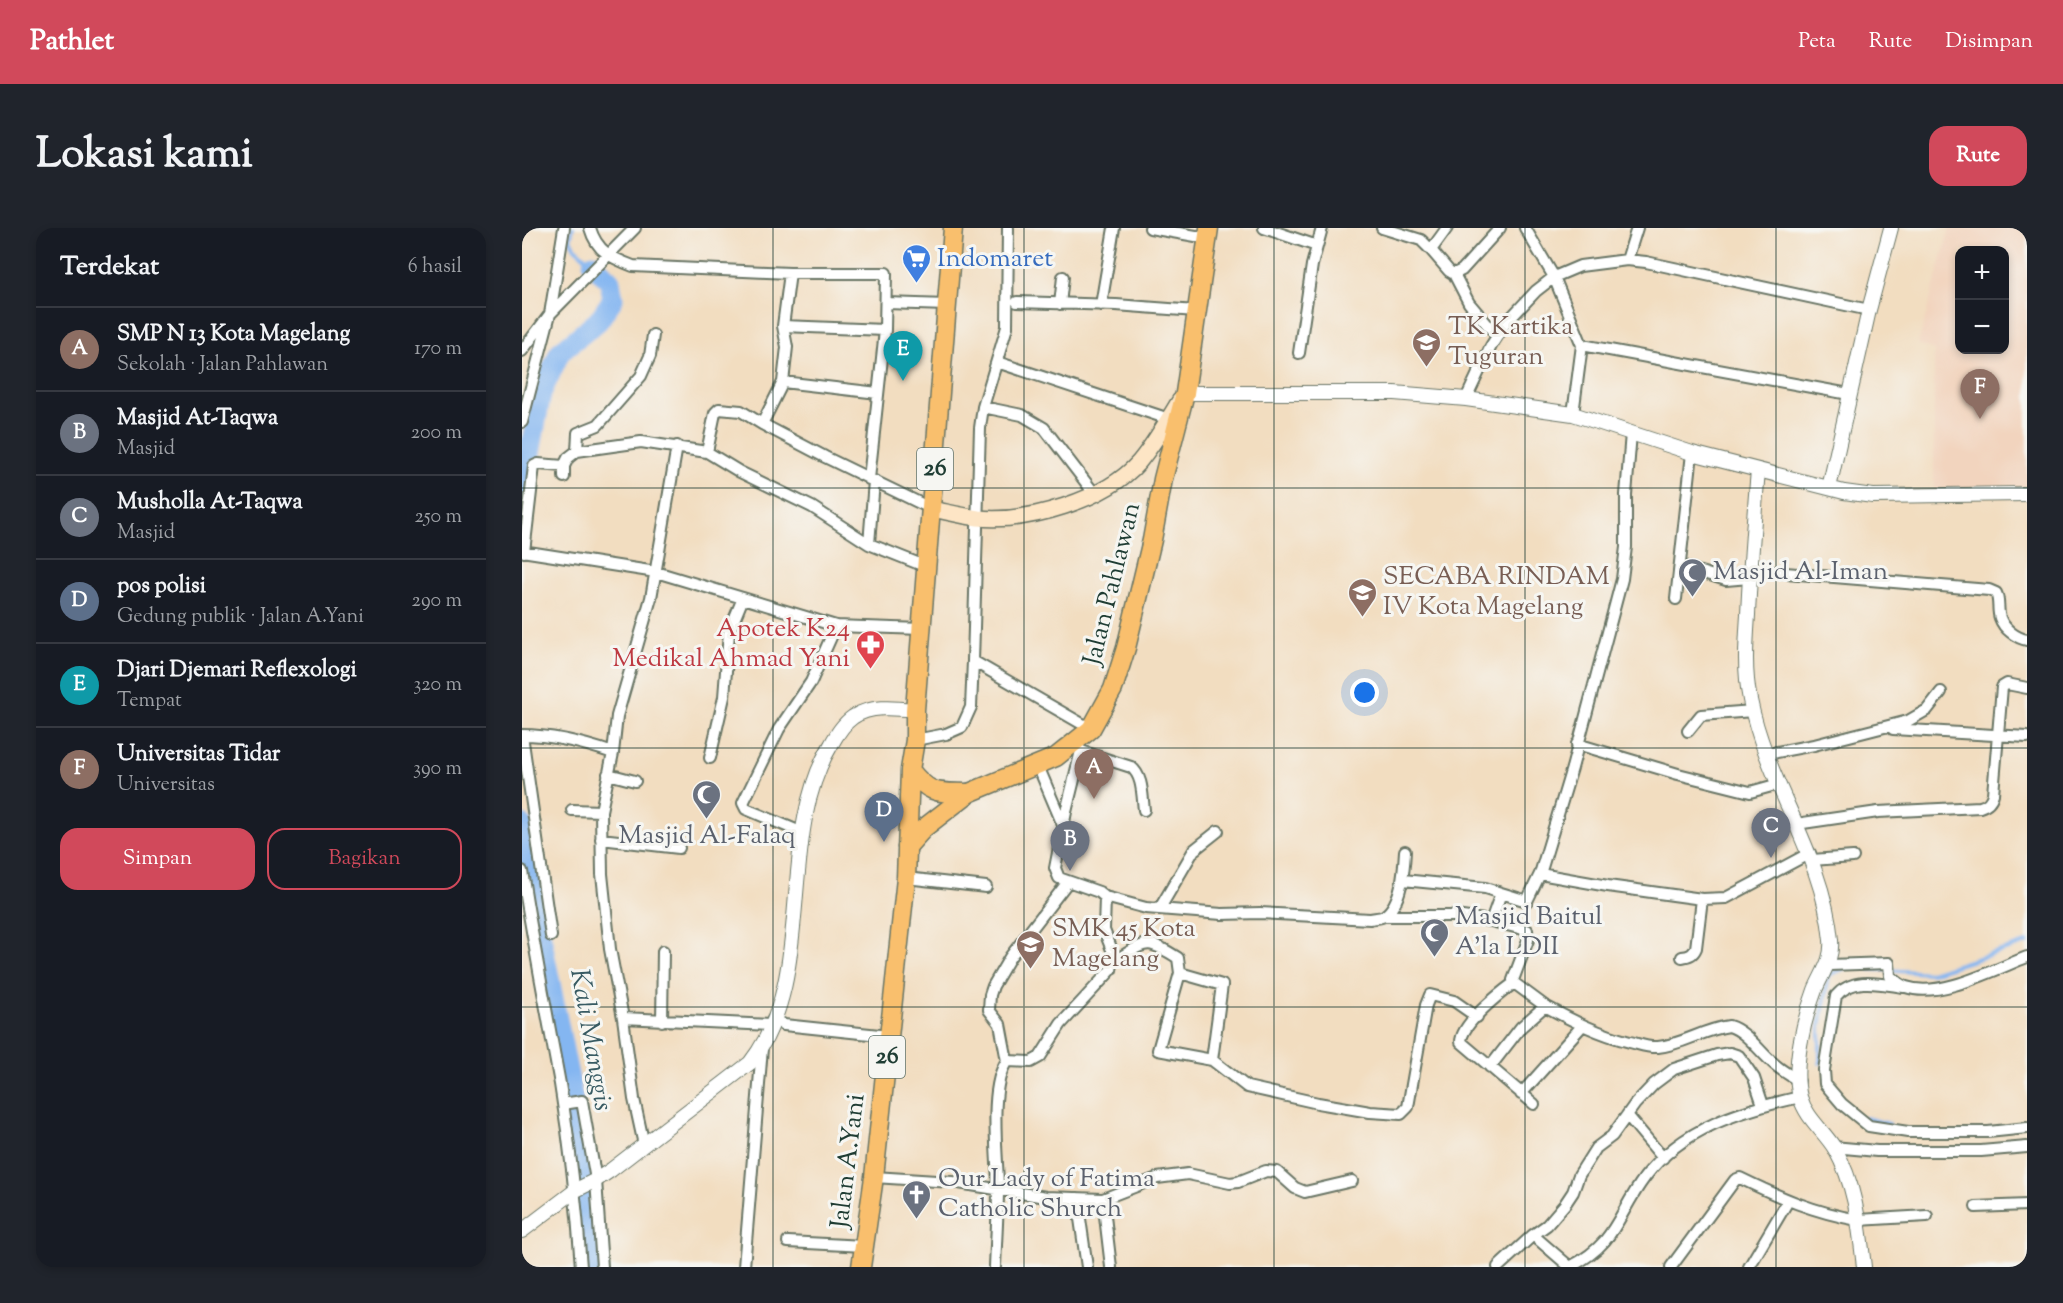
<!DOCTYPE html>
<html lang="id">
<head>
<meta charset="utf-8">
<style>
	:root { --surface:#171b24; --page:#20242c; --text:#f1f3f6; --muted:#9ea1a6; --line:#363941; --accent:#d1495b }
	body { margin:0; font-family:"Sorts Mill Goudy",serif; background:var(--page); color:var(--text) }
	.controls { position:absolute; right:18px; top:18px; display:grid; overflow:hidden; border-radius:12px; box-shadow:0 3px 9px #0003 }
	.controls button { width:54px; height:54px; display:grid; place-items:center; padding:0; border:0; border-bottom:2px solid var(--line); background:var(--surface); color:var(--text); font:30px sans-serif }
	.you { position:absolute; left:843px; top:465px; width:21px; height:21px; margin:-15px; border:4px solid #fff; border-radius:50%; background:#1a73e8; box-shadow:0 0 0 9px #1a73e833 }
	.badge { display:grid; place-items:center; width:39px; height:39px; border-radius:50%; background:var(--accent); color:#fff; font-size:20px; font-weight:700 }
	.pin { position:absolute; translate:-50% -50px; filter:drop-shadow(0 2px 3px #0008) }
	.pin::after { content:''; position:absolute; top:32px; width:21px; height:18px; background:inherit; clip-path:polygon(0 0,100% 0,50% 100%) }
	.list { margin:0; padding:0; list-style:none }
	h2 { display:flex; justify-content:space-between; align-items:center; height:78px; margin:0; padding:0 24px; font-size:26px }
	h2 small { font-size:20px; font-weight:400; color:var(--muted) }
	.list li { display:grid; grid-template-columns:39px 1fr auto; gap:18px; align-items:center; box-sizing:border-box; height:84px; padding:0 24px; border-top:2px solid var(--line) }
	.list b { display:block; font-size:22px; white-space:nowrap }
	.list p { margin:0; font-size:20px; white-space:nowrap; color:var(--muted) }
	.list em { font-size:20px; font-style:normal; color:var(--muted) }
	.actions { display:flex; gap:12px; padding:18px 24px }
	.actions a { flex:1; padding:14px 0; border:2px solid var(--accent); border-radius:18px; text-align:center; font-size:21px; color:var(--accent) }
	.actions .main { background:var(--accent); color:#fff }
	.map { position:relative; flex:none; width:1505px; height:1039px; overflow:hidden; border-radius:18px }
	header { display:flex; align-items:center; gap:36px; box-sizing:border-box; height:84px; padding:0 30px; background:var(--accent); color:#fff }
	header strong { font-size:28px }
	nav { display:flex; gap:33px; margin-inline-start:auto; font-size:21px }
	.intro { display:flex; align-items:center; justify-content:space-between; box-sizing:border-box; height:144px; padding:0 36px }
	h1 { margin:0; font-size:42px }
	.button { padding:15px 27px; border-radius:18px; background:var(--accent); color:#fff; font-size:21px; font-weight:700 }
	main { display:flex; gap:36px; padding:0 36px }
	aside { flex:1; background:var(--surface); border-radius:18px; box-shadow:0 3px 9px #0003 }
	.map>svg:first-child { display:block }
</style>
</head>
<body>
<header>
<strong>Pathlet</strong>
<nav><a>Peta</a><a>Rute</a><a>Disimpan</a></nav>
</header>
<div class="intro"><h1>Lokasi kami</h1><a class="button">Rute</a></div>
<main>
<aside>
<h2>Terdekat<small>6 hasil</small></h2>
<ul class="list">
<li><span class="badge" style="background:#8d6e63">A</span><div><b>SMP N 13 Kota Magelang</b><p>Sekolah · Jalan Pahlawan</p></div><em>170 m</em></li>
<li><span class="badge" style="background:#6b7280">B</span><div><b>Masjid At-Taqwa</b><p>Masjid</p></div><em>200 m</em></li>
<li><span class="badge" style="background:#6b7280">C</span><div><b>Musholla At-Taqwa</b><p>Masjid</p></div><em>250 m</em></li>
<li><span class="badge" style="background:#5c6f8a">D</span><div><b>pos polisi</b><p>Gedung publik · Jalan A.Yani</p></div><em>290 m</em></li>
<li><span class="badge" style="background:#0f9aa8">E</span><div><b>Djari Djemari Reflexologi</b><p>Tempat</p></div><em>320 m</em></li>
<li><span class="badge" style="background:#8d6e63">F</span><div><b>Universitas Tidar</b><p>Universitas</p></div><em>390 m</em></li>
</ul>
<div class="actions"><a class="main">Simpan</a><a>Bagikan</a></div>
</aside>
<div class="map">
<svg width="1505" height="1039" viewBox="0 0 1505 1039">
	<rect width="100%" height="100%" fill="#f6f6f2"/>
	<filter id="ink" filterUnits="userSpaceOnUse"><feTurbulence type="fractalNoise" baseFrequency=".0167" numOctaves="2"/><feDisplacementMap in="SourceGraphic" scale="12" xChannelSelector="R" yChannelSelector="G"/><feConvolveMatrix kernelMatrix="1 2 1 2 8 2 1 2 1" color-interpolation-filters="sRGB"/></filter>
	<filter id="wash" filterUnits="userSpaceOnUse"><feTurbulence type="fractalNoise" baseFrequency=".008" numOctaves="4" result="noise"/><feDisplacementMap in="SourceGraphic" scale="24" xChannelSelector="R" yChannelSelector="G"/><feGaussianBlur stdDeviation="1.35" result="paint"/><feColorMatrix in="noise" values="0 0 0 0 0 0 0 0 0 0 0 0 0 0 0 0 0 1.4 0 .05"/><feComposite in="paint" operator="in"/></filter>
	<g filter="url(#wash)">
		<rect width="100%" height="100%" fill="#f2ddc0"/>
		<!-- built -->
		<path fill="#f2d4be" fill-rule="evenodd" d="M 1428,0 L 1505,0 L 1505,260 L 1412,264 L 1412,122 L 1396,116 ZM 1438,22 L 1482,22 L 1482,122 L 1438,122 Z"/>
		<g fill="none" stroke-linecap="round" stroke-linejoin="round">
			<!-- stream -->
			<path stroke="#84b6f1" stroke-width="4" d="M 51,0 L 48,11 L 53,20 L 71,36
				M 1348,741 L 1409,745 L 1505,715
				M 1298,835 L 1298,799 L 1307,747 L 1323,740
				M 1343,890 L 1367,896"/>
			<!-- river -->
			<path stroke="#84b6f1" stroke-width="21" d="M 0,269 L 19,165 L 38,124 L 76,93 L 91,71 L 88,53 L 71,36
				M 0,597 L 17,699 L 52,877 L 58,941 L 71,1039"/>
		</g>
	</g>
	<g filter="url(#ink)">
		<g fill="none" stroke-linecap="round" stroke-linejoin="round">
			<defs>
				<path id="minor" d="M 68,0 C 75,24 90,30 111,38 L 268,45 L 364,45 L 363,102 L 347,251
					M 486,0 L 485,99 L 461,179 L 458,200 L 451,433 L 569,501
					M 628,0 L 685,10
					M 742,0 L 795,18
					M 860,0 L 899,12 L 909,22
					M 925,0 L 909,22 L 927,43 L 932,46 L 940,42 L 978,0
					M 1003,0 L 1032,49 L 1060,117 L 1051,186
					M 1105,32 L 1115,0
					M 268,45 L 261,98 L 265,119 L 261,154 L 240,196 L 303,229 L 410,281
					M 932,46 L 947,75 L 975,108
					M 495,74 L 594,77 L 674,83
					M 364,75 L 425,77
					M 538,76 L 541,49
					M 579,77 L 592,0
					M 261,98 L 363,102
					M 1060,117 L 1327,166
					M 0,123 L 28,86 L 113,0
					M 777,125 L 790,37 L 800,0
					M 475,134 L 647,191
					M 261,154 L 356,165
					M 944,171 L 969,118 L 983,96 L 1014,63 L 1032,49 L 1058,38 L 1105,32 L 1124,34 L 1347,82
					M 461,179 L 500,187 L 522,200 L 572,265
					M 0,194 L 28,86 L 42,0
					M 1109,205 L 1104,267 L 1104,319 L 1100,351 L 1050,540 L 1018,646 L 1086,658 L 1180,671 L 1204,670 L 1288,625
					M 155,218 L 129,370 L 95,488 L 91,525 L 79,583 L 80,646 L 88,721 L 101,790 L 248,797
					M 55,223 L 56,205 L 76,197 L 119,148 L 128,128 L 131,107
					M 185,224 L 193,185 L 197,181 L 219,183 L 240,196
					M 42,249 L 42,238 L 46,230 L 55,223 L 119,214 L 185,224 L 218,244 L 290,279 L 347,316 L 405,339
					M 347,316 L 352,253
					M 0,323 L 134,344 L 314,398 L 400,401
					M 2,324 L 12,238 L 16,236 L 42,238
					M 1159,338 L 1204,352 L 1227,350
					M 1228,342 L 1467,362 L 1474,365 C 1478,373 1475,382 1478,390 C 1482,401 1494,410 1505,412
					M 1154,371 L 1170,225
					M 1371,501 L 1505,509
					M 1166,503 L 1179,487 L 1231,483
					M 393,512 L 424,506 L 440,499 L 449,479 L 451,433
					M 554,513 L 559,523 L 544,584 L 533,640 L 537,650 L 577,664 L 583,669 L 624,680 L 700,686 L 738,685 L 848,691 C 852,690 859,690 862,688 C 880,676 882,641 883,623
					M 1055,516 L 1156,546 L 1228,564 L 1257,556
					M 559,523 L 609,539 C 621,548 620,567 622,582
					M 1245,526 L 1292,517 L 1386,493 L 1405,482 L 1419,464
					M 188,530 L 202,469 L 207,404 L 221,370
					M 516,538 L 541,597
					M 86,546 L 113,553
					M 50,582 L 79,583
					M 1274,596 L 1356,584 L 1458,579 C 1465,577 1469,574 1471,566 L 1480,459 L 1485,456 L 1505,460
					M 281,605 L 224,581 L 221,575 L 257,501 L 289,454 L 314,398
					M 79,611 L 157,620
					M 1290,632 L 1331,629
					M 0,643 C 11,715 25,785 38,856 C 48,917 55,978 59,1039
					M 384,650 L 464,659
					M 881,652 L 963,660 L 979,665
					M 638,680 L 672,622 L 696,603
					M 862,688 L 933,688 L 969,693 L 1005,702 L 1006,712 L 991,752 L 992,755 C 977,766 939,796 939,814 L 1012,876
					M 969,693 L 979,665 L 1005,673 L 1018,646
					M 29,708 L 0,507 C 30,507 62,515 91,525
					M 1160,729 C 1167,728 1171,727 1174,720 L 1180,671
					M 592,733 C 625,714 623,709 656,730 L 658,745 L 636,822 L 690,832 L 700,757 L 658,745
					M 1307,737 L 1367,735 L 1368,748 C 1373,752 1378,757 1384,759 C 1418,771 1473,741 1505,729
					M 992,755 L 1023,778
					M 1382,759 C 1359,756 1331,748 1314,768 L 1302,842 L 1303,856 L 1320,876 L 1347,898 L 1386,904 L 1466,904 L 1505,900
					M 101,790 L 112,871 L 122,917
					M 251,791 L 262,797 L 367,808
					M 140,793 L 141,723
					M 690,832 L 725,859 L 796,875 L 848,884 L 879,886 L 886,879 L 904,777 L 908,767 L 932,773 L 955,789
					M 485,833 L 478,796 L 467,782 L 468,767 L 471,758 L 488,729 L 545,655
					M 968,839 L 999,799 L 1023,778 C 1051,793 1077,806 1108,814 C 1117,816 1126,820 1136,819 C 1160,817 1182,801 1207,798 C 1224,803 1237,823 1250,834 C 1258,842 1268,847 1277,853
					M 999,866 L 1060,798
					M 41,876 L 60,873 L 74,952 L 80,1039
					M 1105,887 L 1141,930
					M 1311,919 L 1355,923 L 1459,923 L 1505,919
					M 352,949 L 430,954 L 524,969 L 581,971 L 635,950 L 666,946 L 708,955 L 716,954 L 744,943 L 755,944 L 773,960 L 783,964 L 830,953
					M 555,970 L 565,1039
					M 581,971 L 589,1039
					M 1454,979 L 1505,977
					M 266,1014 L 342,1018
					M 222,1039 L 240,820
					M 473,1039 C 474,1013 476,986 476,960 C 476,928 466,859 485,833 L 509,834 L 518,829 L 539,796 L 589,742 L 592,727 L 582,702 L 583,669
					M 976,1039 L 1011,1007
					M 1048,1039 L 1011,1007 L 1025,997 L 1043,976 L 1051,964 L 1057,947 L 1074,920 L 1090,908 L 1113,876 L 1132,856 L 1152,841 L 1195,827 L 1208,825 L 1217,828 L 1232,850 L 1241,877
					M 1048,1039 C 1096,1014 1094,988 1123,949 C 1160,900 1220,882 1278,869
					M 1149,1039 L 1213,952 L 1218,950 C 1259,970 1291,984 1336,992 L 1405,988
					M 1227,1039 L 1266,973"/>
				<path id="tertiary" d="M 663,165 L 872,165 L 944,171 L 1051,186 L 1170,225 L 1322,264 L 1351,268 L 1505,266
					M 1236,242 C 1232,290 1228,338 1226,387 C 1224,416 1222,443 1228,472 C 1245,556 1301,626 1309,712 C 1311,732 1300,745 1293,762 C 1282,791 1270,839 1278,869 C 1284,890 1302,903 1313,921 C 1334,958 1337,997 1342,1039
					M 1307,260 L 1347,82 L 1369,0
					M 0,1003 L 54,962 L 74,952 L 89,942 L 228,835 C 296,749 253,610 309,517 C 315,506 321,496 331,489 C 349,477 373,480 393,482"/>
				<path id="secondary" d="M 410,281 C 425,284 441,288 456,290 C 505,295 584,272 617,234 C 633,215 645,193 658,172"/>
				<path id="primary" d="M 385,619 L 402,600 L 447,565 L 534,529 L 569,501 L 591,461 L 604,420 L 630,312 L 641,251 L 663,165 L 687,0"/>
				<path id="trunk" d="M 388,542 C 409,568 416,564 447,565
					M 339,1039 L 352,949 L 384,650 L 388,542 L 393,512 L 393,482 L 431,0"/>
			</defs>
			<!-- minor casing -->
			<use href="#minor" stroke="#697565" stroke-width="14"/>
			<!-- tertiary casing -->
			<use href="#tertiary" stroke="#697565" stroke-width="16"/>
			<!-- secondary casing -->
			<use href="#secondary" stroke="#697565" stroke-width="18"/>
			<!-- primary casing -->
			<use href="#primary" stroke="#697565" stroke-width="21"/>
			<!-- trunk casing -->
			<use href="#trunk" stroke="#697565" stroke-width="21"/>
			<!-- minor -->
			<use href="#minor" stroke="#fff" stroke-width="10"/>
			<!-- tertiary -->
			<use href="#tertiary" stroke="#fff" stroke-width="14"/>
			<!-- secondary -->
			<use href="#secondary" stroke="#fde5c5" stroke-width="15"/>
			<!-- primary -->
			<use href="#primary" stroke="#f9bf6d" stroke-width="18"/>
			<!-- trunk -->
			<use href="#trunk" stroke="#f9bf6d" stroke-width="18"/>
		</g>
	</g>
	<!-- grid -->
	<path fill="none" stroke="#1f3d34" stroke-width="1.5" stroke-opacity="0.55" d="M 251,0 L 251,1039M 502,0 L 502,1039M 752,0 L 752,1039M 1003,0 L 1003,1039M 1254,0 L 1254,1039M 0,260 L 1505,260M 0,520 L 1505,520M 0,779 L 1505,779"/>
	<!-- icons -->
	<defs>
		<symbol id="supermarket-pin" viewBox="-11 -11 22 30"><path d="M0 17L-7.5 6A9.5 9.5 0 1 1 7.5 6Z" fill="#3f7fe0" stroke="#f6f6f2"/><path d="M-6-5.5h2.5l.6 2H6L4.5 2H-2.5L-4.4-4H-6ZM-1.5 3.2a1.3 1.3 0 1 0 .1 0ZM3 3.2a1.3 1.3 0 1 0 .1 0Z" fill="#fff"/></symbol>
		<symbol id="school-pin" viewBox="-11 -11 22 30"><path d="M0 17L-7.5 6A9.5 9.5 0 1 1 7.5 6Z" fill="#8d6e63" stroke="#f6f6f2"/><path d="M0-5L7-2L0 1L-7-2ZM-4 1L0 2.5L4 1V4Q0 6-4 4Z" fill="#fff"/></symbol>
		<symbol id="mosque-pin" viewBox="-11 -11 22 30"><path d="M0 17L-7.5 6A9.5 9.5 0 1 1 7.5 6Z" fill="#6b7280" stroke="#f6f6f2"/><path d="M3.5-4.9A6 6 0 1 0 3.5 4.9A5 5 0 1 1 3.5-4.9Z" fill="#fff"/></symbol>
		<symbol id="pharmacy-pin" viewBox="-11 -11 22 30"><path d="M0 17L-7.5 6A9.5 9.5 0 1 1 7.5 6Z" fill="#e0444e" stroke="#f6f6f2"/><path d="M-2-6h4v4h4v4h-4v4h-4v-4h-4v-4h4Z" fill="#fff"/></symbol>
		<symbol id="church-pin" viewBox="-11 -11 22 30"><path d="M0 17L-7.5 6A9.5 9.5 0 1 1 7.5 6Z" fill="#6b7280" stroke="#f6f6f2"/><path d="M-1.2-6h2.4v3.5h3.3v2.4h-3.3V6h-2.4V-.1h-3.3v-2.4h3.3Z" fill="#fff"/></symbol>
	</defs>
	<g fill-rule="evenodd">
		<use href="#supermarket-pin" x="378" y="14" width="33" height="45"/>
		<use href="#school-pin" x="888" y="98" width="33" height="45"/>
		<use href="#mosque-pin" x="1154" y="328" width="33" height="45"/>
		<use href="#school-pin" x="824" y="348" width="33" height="45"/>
		<use href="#pharmacy-pin" x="332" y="400" width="33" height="45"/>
		<use href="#mosque-pin" x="168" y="550" width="33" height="45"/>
		<use href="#mosque-pin" x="896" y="688" width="33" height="45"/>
		<use href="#school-pin" x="492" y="700" width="33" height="45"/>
		<use href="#church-pin" x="378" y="950" width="33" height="45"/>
	</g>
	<g text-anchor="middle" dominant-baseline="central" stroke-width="6" stroke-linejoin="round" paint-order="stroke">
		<!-- shield labels -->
		<g fill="#f6f6f2" stroke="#60746d" stroke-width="1.5">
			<rect x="395" y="220" width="36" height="42" rx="4.5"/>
			<rect x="347" y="808" width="36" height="42" rx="4.5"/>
		</g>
		<g font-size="24" font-weight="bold" fill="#1f3d34">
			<text x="413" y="241">26</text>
			<text x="365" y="829">26</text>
		</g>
		<!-- shop labels -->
		<g font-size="26" fill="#366cbe" stroke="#f6f6f2" text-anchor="start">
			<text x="415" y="31">Indomaret</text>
		</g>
		<!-- education labels -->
		<g font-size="26" fill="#785e54" stroke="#f6f6f2" text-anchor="start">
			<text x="926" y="99">TK Kartika<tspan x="926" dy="30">Tuguran</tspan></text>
			<text x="861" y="349">SECABA RINDAM<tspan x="861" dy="30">IV Kota Magelang</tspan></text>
			<text x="530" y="701">SMK 45 Kota<tspan x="530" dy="30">Magelang</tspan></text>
		</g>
		<!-- worship labels -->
		<g font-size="26" fill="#5b616d" stroke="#f6f6f2" text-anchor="start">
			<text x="1191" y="344">Masjid Al-Iman</text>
			<text x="185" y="608" text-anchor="middle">Masjid Al-Falaq</text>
			<text x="933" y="689">Masjid Baitul<tspan x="933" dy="30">A'la LDII</tspan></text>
			<text x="416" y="951">Our Lady of Fatima<tspan x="416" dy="30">Catholic Shurch</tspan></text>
		</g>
		<!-- street labels -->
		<g font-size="26" fill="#1f3d34" stroke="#f6f6f2">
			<text transform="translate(591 356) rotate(-76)">Jalan Pahlawan</text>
			<text transform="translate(327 933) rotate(-83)">Jalan A.Yani</text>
		</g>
		<!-- health labels -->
		<g font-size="26" fill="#be3a42" stroke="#f6f6f2" text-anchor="end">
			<text x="328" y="401">Apotek K24<tspan x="328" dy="30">Medikal Ahmad Yani</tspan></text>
		</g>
		<!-- water labels -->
		<g font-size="27" font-style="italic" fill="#385b63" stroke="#f6f6f2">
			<text transform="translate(68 812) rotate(80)">Kali Manggis</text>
		</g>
	</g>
</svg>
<div class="controls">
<button>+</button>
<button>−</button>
</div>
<div class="you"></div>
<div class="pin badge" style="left:572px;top:571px;background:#8d6e63">A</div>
<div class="pin badge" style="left:548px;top:643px;background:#6b7280">B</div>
<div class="pin badge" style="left:1249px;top:630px;background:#6b7280">C</div>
<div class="pin badge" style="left:362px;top:614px;background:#5c6f8a">D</div>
<div class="pin badge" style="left:381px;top:153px;background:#0f9aa8">E</div>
<div class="pin badge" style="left:1458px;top:191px;background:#8d6e63">F</div>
</div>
</main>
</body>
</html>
